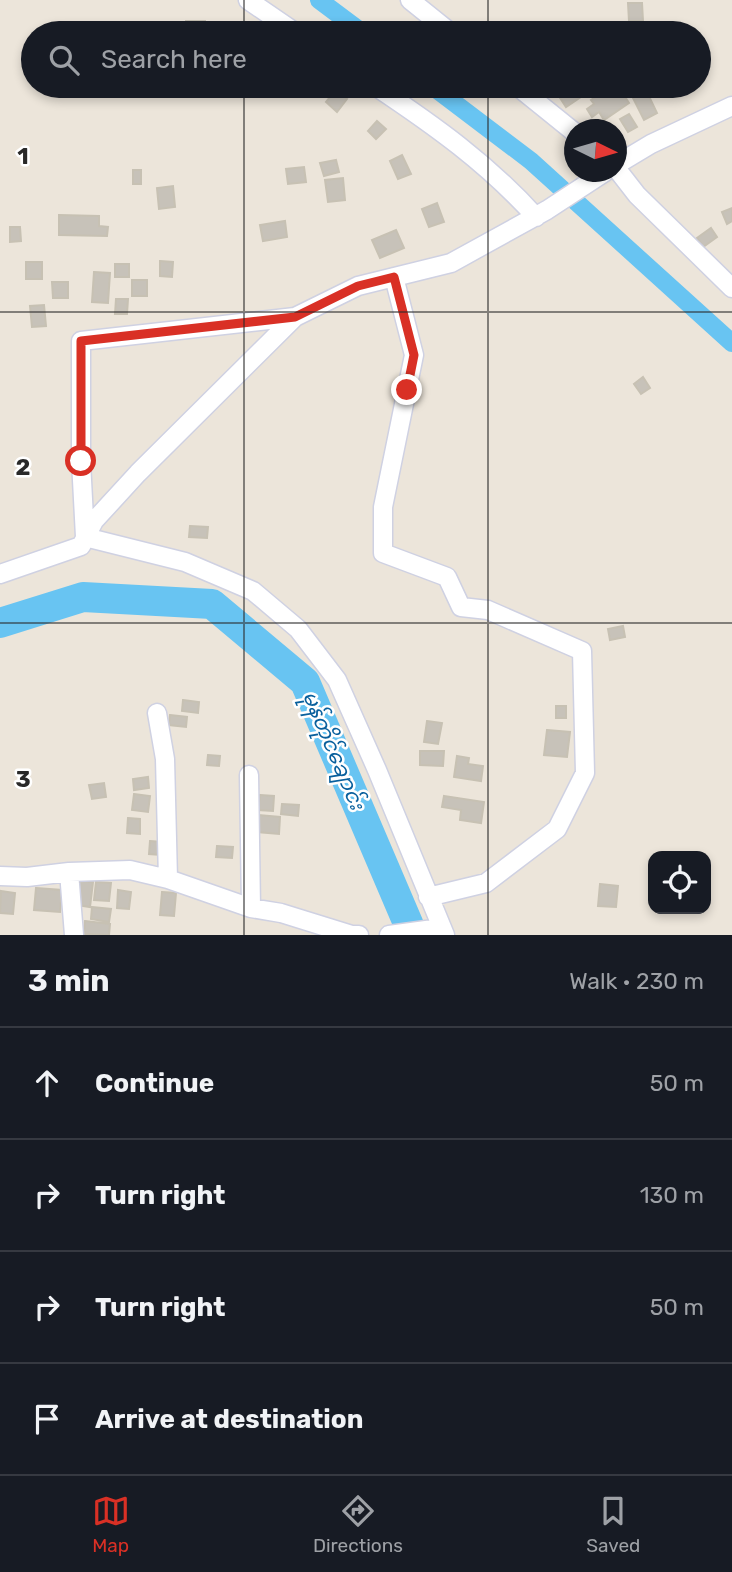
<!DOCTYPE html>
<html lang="en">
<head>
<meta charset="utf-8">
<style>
	:root { --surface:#171b24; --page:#242831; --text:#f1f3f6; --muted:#9ea1a6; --line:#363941; --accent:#d93025 }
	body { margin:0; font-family:Rubik,"Noto Sans Myanmar",sans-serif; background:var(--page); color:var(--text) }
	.controls { position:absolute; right:21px; bottom:21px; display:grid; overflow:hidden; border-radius:14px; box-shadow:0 4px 10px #0003 }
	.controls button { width:63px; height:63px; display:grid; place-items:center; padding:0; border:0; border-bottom:2px solid var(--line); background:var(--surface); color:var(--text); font:35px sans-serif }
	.compass { position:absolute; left:564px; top:119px; width:63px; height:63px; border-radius:50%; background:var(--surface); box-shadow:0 4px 10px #0003; rotate:95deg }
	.stop { position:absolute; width:21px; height:21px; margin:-16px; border:5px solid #d93025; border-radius:50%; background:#fff }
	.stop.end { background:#d93025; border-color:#fff; box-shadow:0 2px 7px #0008 }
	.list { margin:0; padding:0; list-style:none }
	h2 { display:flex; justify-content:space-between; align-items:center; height:91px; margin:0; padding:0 28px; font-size:30px }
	h2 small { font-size:23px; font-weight:400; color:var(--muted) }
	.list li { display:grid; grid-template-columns:46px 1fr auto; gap:21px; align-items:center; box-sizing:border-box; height:112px; padding:0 28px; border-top:2px solid var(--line) }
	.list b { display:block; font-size:26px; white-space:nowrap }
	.list em { font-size:23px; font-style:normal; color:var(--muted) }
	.icon { flex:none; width:38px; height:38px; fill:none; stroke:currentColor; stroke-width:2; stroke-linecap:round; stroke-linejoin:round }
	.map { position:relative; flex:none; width:732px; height:935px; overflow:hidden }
	.search { position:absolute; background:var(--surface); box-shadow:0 4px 10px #0003; left:21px; right:21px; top:21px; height:77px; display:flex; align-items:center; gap:18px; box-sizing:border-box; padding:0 24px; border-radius:38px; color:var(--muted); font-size:26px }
	.sheet { height:539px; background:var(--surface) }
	nav { display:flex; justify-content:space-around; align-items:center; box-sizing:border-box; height:98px; border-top:2px solid var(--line); background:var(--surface); font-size:19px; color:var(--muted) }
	nav a { display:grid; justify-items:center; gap:4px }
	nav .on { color:var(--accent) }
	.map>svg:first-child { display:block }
</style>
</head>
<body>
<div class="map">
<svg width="732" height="935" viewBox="0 0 732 935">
	<rect width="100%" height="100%" fill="#ece5da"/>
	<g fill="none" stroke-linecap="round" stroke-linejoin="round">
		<!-- canal -->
		<path stroke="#68c4f2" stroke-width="18" d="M 319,0 L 363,33
			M 432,86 L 531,161 L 732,343"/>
		<!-- river -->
		<path stroke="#68c4f2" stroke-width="30" d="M 0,623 L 83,597 L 212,604 L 305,682 L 413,935"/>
	</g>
	<!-- building -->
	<path fill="#c7c2b9" stroke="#c7c1b3" stroke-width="2" d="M 628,3 L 642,3 L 643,21 L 629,21 Z
		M 186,21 L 205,21 L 205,33 L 186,33 Z
		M 562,86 L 592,86 L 594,88 L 566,107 L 555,90 Z
		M 612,86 L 618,86 L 629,103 L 604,120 L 599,112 L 592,117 L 587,109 L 594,104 L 591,100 Z
		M 645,88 L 657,113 L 644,120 L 631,94 Z
		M 336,90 L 347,99 L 337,112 L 326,102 Z
		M 629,114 L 637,127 L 628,132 L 620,119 Z
		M 377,121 L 386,129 L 376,139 L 368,131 Z
		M 616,131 L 626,150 L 616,155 Z
		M 402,155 L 411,174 L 398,179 L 390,161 Z
		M 336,160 L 339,172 L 324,176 L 320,163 Z
		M 304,167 L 306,182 L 288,184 L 286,169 Z
		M 133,170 L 141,170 L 141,184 L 133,184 Z
		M 343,178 L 345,200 L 328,202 L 325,180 Z
		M 173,186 L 175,207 L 159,209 L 157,188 Z
		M 437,203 L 444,222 L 429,227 L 422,209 Z
		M 732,208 L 732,221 L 727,224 L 722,212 Z
		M 59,215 L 99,216 L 99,226 L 108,227 L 107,236 L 59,235 Z
		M 285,221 L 287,237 L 263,241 L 260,225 Z
		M 10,227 L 20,227 L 21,241 L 10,242 Z
		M 711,228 L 717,237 L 703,247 L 697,238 Z
		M 396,230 L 404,248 L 380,258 L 372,240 Z
		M 160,261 L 173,262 L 172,277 L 160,276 Z
		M 26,262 L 42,262 L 42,279 L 26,279 Z
		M 115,264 L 129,264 L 129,277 L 115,277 Z
		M 94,272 L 110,273 L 108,303 L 92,302 Z
		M 132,280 L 147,280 L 147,296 L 132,296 Z
		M 52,282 L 68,282 L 68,298 L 53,298 Z
		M 116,299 L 128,299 L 127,314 L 115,314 Z
		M 44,305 L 46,326 L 32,327 L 30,306 Z
		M 643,377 L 650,388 L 641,394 L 634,384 Z
		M 190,526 L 208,527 L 207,538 L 189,537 Z
		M 623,626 L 625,637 L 610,640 L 608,629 Z
		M 183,700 L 199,702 L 198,713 L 182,711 Z
		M 556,706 L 566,706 L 566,718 L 556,718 Z
		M 170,715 L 187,717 L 186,727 L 169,725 Z
		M 427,721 L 442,723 L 438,744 L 424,742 Z
		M 547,730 L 570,732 L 567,757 L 544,755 Z
		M 420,751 L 444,751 L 443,766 L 420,765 Z
		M 208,755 L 220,756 L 219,766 L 207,765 Z
		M 457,756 L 469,758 L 468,764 L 483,766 L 481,781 L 454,777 Z
		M 148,777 L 149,788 L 134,790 L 133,779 Z
		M 104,783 L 106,797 L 92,799 L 89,785 Z
		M 134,794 L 150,796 L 148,812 L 132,810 Z
		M 260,795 L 274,796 L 273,811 L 258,810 Z
		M 444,796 L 484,802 L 481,823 L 460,820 L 461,810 L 442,807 Z
		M 282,804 L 299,805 L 298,816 L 281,814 Z
		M 258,815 L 280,817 L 279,834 L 257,832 Z
		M 128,818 L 140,819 L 140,834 L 127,833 Z
		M 150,841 L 162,842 L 161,855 L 149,854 Z
		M 217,846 L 233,847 L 232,858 L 216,857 Z
		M 78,880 L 93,882 L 90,907 L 76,905 Z
		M 96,882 L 111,883 L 109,901 L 94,900 Z
		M 600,884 L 618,886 L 616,907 L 598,906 Z
		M 36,888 L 62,890 L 60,912 L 34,910 Z
		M 118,890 L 131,892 L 129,909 L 117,908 Z
		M 1,891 L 15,893 L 13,914 L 0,913 Z
		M 162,892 L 176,893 L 174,916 L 160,915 Z
		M 92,907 L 111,909 L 109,922 L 91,919 Z
		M 85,921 L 110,924 L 109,935 L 84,934 Z"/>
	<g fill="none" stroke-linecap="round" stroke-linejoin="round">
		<defs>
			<path id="minor" d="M 248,0 L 296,33
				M 410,0 L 451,33
				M 375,86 C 435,126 487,163 536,217
				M 517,86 L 574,132
				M 616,165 L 651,144 L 732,106
				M 616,168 L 637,195 L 732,288
				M 394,277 L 414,355 L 383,507 L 383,553 L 447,577 L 461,607 L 488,610 L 582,651 L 585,773 L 557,829 L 486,883 L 428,897
				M 295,317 L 81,341 L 81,461 L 85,537 L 185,562 L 253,591 L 298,629 L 337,680 L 377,770 L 445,935
				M 0,574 L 81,546 L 94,521 L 138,473 L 295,317 L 358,286 L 451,263 L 547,210 L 605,172
				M 157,713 L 165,759 L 168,879
				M 249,775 L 251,908
				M 69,872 L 74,935
				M 0,876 L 27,877 L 69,872 L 130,870 L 168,879 L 251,908 L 281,913 L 352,935 L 359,935
				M 389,935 L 441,928"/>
		</defs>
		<!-- minor casing -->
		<use href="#minor" stroke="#cfd1e2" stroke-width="21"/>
		<!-- minor -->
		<use href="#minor" stroke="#fff" stroke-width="18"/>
	</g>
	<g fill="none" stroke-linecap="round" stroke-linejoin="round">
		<!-- route -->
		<path stroke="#d93025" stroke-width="9" d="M 81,461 L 81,341 L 295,317 L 358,286 L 394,277 L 414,355 L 407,390"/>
	</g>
	<!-- grid -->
	<path fill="none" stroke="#292929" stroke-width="2" stroke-opacity="0.55" d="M 244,0 L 244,33M 488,0 L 488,33M 244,86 L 244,935M 488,86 L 488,935M 0,312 L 732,312M 0,623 L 732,623"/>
	<g text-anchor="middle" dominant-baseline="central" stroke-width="5" stroke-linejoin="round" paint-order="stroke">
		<!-- water labels -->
		<g font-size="21" font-style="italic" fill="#09609d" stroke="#fff">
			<text transform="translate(334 750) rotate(67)">မုန်တိုင်ချောင်း</text>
		</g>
	</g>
	<g font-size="23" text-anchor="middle" font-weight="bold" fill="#292929" stroke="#fff" stroke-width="5" stroke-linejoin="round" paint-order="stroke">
		<text x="23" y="164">1</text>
		<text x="23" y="475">2</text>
		<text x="23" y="787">3</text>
	</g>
</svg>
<div class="controls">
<button><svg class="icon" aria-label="locate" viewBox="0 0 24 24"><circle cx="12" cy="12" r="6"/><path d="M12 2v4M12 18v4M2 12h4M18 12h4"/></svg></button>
</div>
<svg class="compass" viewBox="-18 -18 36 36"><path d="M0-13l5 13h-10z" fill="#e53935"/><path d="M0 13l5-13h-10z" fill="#9ea1a6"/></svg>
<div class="stop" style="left:81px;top:461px"></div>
<div class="stop end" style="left:407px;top:390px"></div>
<div class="search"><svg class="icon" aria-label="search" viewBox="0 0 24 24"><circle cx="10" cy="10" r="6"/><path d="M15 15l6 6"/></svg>Search here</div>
</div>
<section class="sheet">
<h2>3 min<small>Walk · 230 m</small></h2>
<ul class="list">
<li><svg class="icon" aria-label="ahead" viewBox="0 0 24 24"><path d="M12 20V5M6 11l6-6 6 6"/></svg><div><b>Continue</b></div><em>50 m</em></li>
<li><svg class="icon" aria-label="right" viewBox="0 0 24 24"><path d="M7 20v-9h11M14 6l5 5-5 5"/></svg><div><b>Turn right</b></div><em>130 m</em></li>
<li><svg class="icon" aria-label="right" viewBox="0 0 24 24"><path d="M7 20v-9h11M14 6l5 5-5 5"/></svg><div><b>Turn right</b></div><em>50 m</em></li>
<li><svg class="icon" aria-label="arrive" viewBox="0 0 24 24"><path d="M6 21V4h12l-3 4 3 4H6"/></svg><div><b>Arrive at destination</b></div></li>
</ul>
</section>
<nav>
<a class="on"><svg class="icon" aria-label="map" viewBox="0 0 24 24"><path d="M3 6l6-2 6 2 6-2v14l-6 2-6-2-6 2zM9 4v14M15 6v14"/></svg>Map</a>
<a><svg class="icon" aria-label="directions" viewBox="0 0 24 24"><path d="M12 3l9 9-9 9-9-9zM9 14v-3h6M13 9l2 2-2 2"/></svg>Directions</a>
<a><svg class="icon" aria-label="saved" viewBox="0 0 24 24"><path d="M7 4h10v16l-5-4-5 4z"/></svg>Saved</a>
</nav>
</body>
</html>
